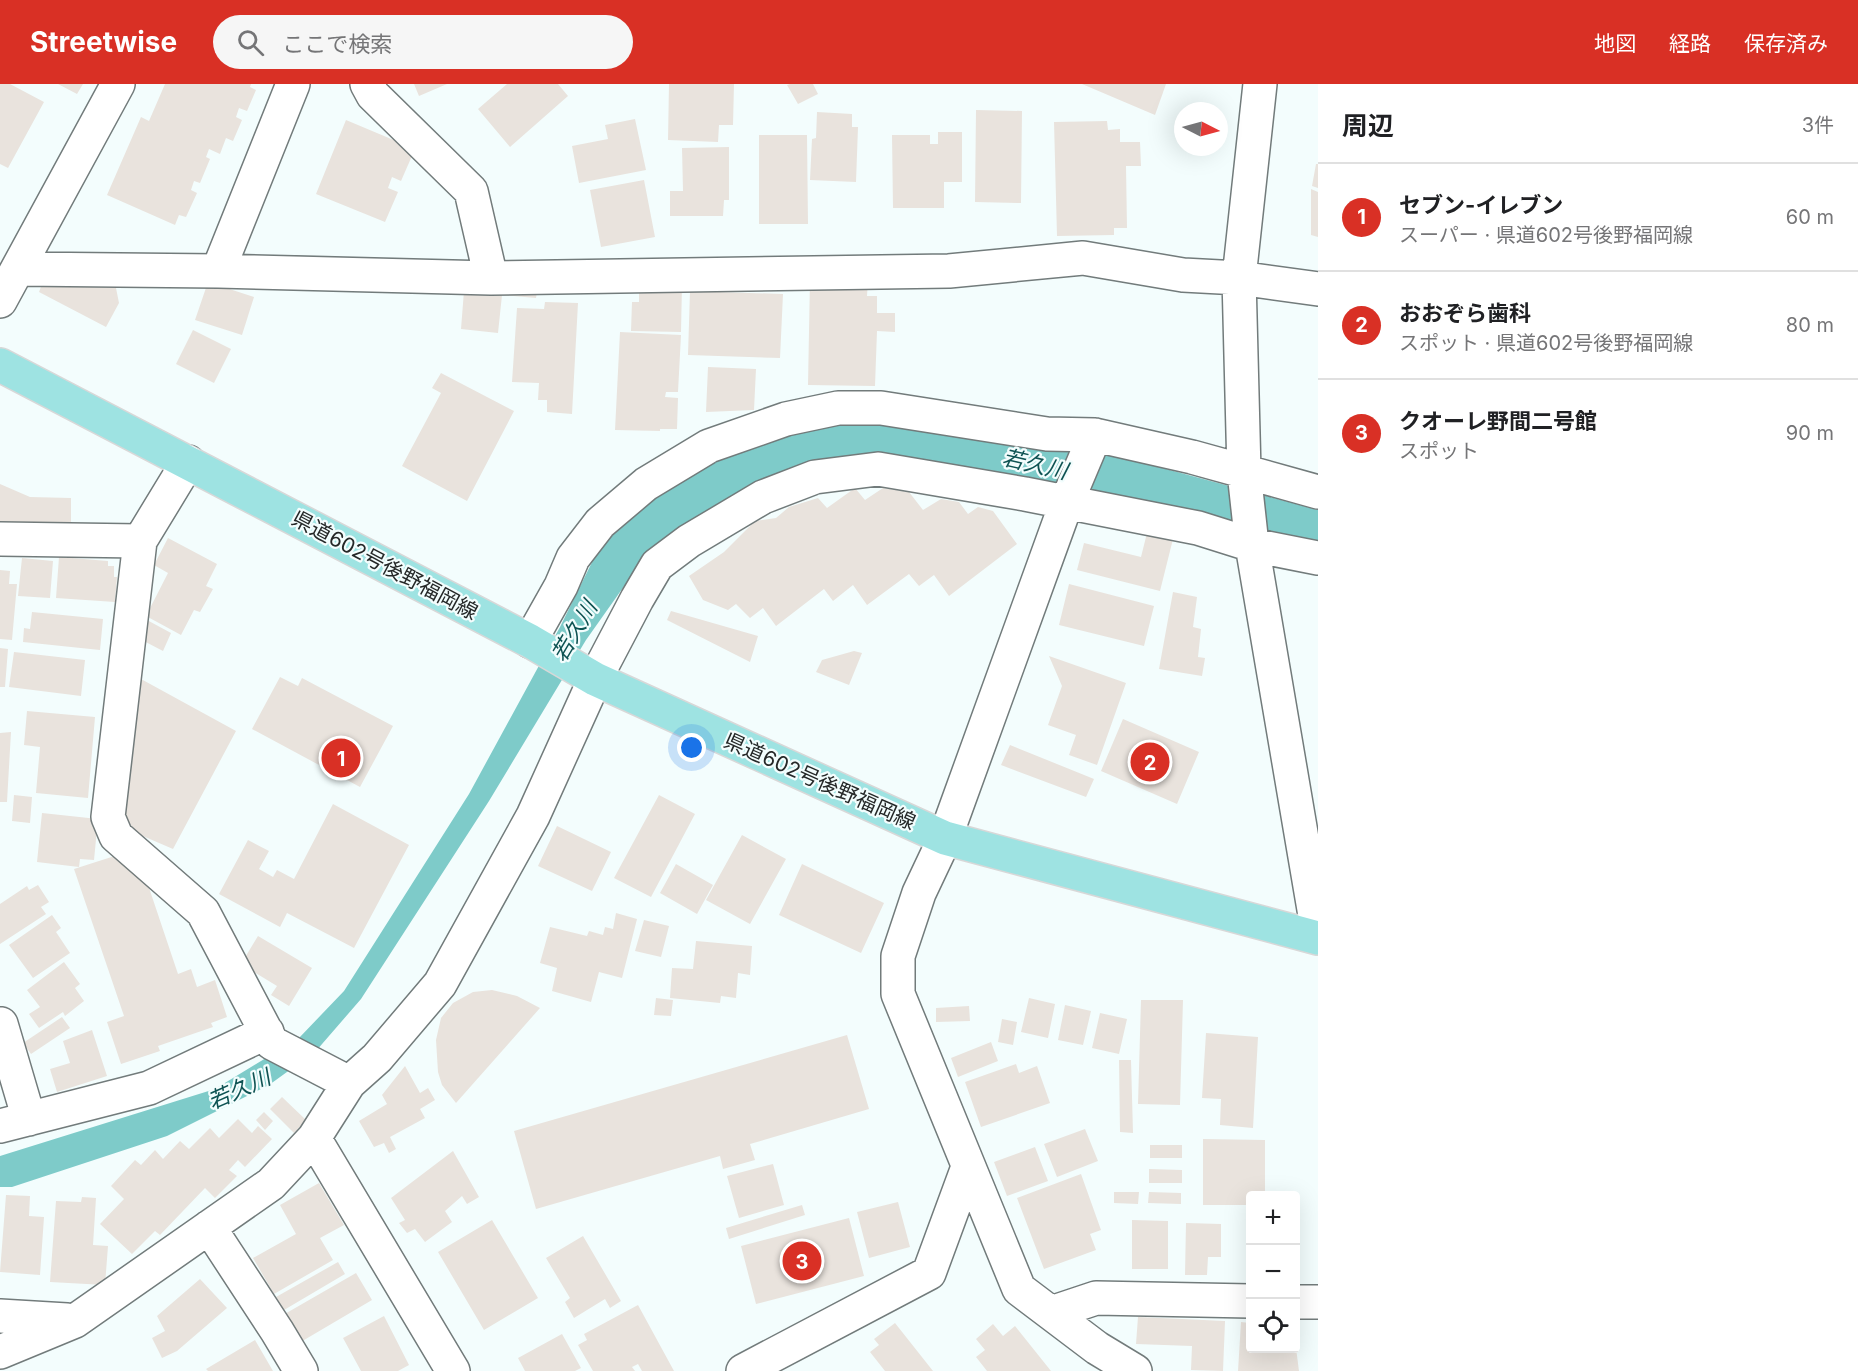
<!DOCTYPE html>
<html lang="ja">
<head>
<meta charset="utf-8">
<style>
	:root { --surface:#fff; --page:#f6f6f6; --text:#202124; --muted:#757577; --line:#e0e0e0; --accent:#d93025 }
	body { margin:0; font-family:Inter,"Noto Sans JP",sans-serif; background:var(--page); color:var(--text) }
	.controls { position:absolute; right:18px; bottom:18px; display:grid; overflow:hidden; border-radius:6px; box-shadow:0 6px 24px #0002 }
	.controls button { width:54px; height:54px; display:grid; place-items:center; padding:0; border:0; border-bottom:2px solid var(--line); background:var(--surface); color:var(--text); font:30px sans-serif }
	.compass { position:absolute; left:1174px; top:18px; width:54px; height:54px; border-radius:50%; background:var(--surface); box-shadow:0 6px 24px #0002; rotate:96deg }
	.you { position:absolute; left:692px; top:664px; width:21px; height:21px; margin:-15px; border:4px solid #fff; border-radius:50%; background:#1a73e8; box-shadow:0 0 0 9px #1a73e833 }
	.badge { display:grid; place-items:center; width:39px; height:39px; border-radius:50%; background:var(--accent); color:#fff; font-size:20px; font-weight:700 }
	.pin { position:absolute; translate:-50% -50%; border:3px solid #fff; box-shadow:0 2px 6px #0006 }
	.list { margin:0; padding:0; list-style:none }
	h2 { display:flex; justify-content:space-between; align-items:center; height:78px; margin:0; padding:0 24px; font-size:26px }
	h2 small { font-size:20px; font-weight:400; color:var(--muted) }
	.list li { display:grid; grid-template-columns:39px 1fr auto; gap:18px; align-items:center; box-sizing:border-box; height:108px; padding:0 24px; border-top:2px solid var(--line) }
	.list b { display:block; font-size:22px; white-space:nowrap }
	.list p { margin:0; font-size:20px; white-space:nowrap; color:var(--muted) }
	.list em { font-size:20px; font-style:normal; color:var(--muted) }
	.icon { flex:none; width:33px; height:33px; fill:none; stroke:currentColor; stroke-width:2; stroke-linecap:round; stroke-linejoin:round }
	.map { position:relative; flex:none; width:1318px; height:1287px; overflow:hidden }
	header { display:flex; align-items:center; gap:36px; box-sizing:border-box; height:84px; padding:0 30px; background:var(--accent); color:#fff }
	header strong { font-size:28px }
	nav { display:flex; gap:33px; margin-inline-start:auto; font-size:21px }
	.search { width:420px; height:54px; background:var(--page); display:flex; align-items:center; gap:15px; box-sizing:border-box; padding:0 21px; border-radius:33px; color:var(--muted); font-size:22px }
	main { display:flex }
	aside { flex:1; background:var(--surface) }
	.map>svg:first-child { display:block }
</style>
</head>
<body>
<header>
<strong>Streetwise</strong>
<div class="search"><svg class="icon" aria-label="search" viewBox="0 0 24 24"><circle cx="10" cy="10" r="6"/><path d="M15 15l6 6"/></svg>ここで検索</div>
<nav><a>地図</a><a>経路</a><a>保存済み</a></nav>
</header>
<main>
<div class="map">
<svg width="1318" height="1287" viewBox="0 0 1318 1287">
	<rect width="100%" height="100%" fill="#f3fdfd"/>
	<!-- water -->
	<path fill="#7ecbc9" d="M 884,335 L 1114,371 L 1318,426 L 1318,457 L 883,374 L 663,461 L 632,491 L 586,556 L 489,717 L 361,915 L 316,967 L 269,1001 L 167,1052 L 12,1103 L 0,1103 L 0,1072 L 215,1005 L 299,954 L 344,907 L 469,710 L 560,543 L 600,462 L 678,395 L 748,360 L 803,342 Z"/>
	<!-- building -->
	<path fill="#e9e3dd" d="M 0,0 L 10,0 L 44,18 L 8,84 L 0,80 Z
		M 58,0 L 83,0 L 77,10 Z
		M 165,0 L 251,0 L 250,3 L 256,6 L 247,27 L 239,24 L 236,33 L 242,36 L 233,57 L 226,54 L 220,70 L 209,65 L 206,73 L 210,75 L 200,99 L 194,97 L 191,106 L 197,109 L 186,133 L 179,131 L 175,141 L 107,111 L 141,33 L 149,37 Z
		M 414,0 L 447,0 L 419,12 Z
		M 507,0 L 558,0 L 568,12 L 510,63 L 478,25 Z
		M 669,0 L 734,0 L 733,41 L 719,41 L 718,58 L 668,56 Z
		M 790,0 L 813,0 L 818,10 L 798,20 L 787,1 Z
		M 1082,0 L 1166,0 L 1155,31 Z
		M 976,26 L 1022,27 L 1021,119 L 975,118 Z
		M 817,28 L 852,30 L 852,43 L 858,43 L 856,98 L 810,96 L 812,55 L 816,54 Z
		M 635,35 L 646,86 L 579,99 L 572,62 L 608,55 L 605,41 Z
		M 346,36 L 415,65 L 401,97 L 392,93 L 388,104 L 398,108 L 385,138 L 316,110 Z
		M 1107,37 L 1108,46 L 1120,45 L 1120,58 L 1140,58 L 1141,82 L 1126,82 L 1127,144 L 1114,144 L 1114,151 L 1057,152 L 1054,38 Z
		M 938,48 L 962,48 L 962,98 L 944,98 L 944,124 L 893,124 L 892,51 L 930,51 L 930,60 L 938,60 Z
		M 759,51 L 807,51 L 808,140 L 759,140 Z
		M 729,63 L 729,116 L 724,116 L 723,132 L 670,132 L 670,107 L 683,107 L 682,64 Z
		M 1316,80 L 1318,80 L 1318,104 L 1312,102 Z
		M 644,96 L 655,153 L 601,163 L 590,106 Z
		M 1311,105 L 1318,108 L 1318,153 L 1311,151 Z
		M 465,194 L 538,201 L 536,214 L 502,211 L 498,249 L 461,245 Z
		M 810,194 L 868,195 L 867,212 L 877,212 L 877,229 L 895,229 L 895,248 L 877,247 L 875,302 L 808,301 Z
		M 208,198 L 254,213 L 242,251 L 195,236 Z
		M 115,199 L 119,219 L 106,243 L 39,208 L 42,200 Z
		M 639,199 L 682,200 L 681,248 L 631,247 L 632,218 L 639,218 Z
		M 690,207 L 783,210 L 780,274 L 688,271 Z
		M 545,218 L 578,219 L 572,330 L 547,328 L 547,316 L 538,316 L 539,299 L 512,298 L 517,224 L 544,225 Z
		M 193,246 L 231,265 L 214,299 L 176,280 Z
		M 620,248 L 681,251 L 678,308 L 666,308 L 665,313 L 678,314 L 677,345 L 660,345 L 660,347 L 615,346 Z
		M 708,283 L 756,285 L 754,326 L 706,328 Z
		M 441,289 L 514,327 L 467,417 L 402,382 L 441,309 L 432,304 Z
		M 0,400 L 30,413 L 71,414 L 71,445 L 0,443 Z
		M 855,404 L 865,416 L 883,404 L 909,408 L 923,426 L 941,415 L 959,418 L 968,430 L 978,423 L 993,427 L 1017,460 L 949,512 L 934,491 L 919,502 L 909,490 L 867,521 L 853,501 L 833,517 L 824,505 L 776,542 L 763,524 L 750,534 L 736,520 L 728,526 L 703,516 L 689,492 L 724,468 L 755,437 L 776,434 L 789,423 L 818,414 L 827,424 Z
		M 1147,449 L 1173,455 L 1160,507 L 1077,486 L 1084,459 L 1141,473 Z
		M 168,454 L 217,480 L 206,502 L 213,505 L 200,528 L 194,526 L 181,551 L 146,532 L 168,489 L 154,481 Z
		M 59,473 L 108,477 L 108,482 L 114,482 L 114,493 L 117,493 L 115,518 L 56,514 Z
		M 22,474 L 53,477 L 50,514 L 18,512 Z
		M 0,486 L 10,487 L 9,500 L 17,500 L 12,556 L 0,555 Z
		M 1069,500 L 1154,522 L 1144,562 L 1059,541 Z
		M 1173,508 L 1197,513 L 1193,543 L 1201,545 L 1198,573 L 1205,574 L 1202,592 L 1159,585 Z
		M 671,527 L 758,552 L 750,578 L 667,536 Z
		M 32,528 L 103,535 L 100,566 L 23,558 L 24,544 L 30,545 Z
		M 147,536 L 171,549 L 163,567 L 138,554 Z
		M 0,564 L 8,565 L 5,603 L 0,603 Z
		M 854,567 L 862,569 L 849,601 L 816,588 L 822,576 Z
		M 14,568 L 85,576 L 81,612 L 9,603 Z
		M 1049,572 L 1126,599 L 1097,681 L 1069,671 L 1076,651 L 1048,641 L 1062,602 Z
		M 280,593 L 298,602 L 302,594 L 393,642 L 360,703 L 252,645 Z
		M 141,595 L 236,647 L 173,765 L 122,743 Z
		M 27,627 L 95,633 L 88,714 L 36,709 L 40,663 L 24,661 Z
		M 1123,635 L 1199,668 L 1177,720 L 1101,687 Z
		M 11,648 L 7,718 L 0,718 L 0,649 Z
		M 1010,661 L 1094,695 L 1086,713 L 1001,681 Z
		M 14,711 L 32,713 L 30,739 L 12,737 Z
		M 659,711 L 695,730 L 651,813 L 614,794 Z
		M 333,720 L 409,761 L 354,864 L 287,829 L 280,843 L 219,810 L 248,756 L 269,767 L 259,785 L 273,793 L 277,786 L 294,795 Z
		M 42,729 L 98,735 L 94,776 L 80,775 L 79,783 L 37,778 Z
		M 557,742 L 611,768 L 592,807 L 538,782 Z
		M 742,751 L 786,775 L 750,840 L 706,816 Z
		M 124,769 L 139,774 L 178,890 L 191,885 L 197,903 L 215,896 L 227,933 L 211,939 L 213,943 L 158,962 L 160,967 L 121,980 L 107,938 L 124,932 L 74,785 Z
		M 676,780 L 713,801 L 697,830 L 660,809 Z
		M 802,780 L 884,819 L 861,869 L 779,831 Z
		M 38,801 L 49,818 L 41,823 L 46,830 L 0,860 L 0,820 L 27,802 L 29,806 Z
		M 616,829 L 637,835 L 622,894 L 599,888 L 591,918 L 552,907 L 557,884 L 540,879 L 550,843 L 587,852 L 589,847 L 603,851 L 605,843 L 613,845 Z
		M 52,831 L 61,844 L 56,848 L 70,869 L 33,894 L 9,861 Z
		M 644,836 L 669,842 L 661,873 L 635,867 Z
		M 258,852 L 312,884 L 289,922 L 271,911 L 277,902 L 241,880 Z
		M 696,857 L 752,862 L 750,891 L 738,889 L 736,914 L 721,912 L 720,919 L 670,914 L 672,884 L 693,885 Z
		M 64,878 L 80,900 L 75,904 L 84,917 L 65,932 L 63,928 L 39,944 L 29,930 L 40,923 L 27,906 Z
		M 492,906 L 517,912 L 540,924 L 456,1019 L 442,1001 L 438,988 L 436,956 L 441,934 L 453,919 L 473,908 Z
		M 656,914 L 673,916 L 671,932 L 654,931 Z
		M 1029,914 L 1055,920 L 1048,954 L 1021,948 Z
		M 1141,916 L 1183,916 L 1180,1021 L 1138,1020 Z
		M 1065,921 L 1091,927 L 1083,961 L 1058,956 Z
		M 969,922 L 970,937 L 936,938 L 936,924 Z
		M 1100,929 L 1127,935 L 1119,970 L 1092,964 Z
		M 62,933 L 70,944 L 31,970 L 23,959 Z
		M 1002,935 L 1017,938 L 1013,961 L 998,958 Z
		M 92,946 L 107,992 L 57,1008 L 50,985 L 70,979 L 63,957 Z
		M 1206,949 L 1258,953 L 1253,1044 L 1220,1041 L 1221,1015 L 1202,1014 Z
		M 847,951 L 869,1025 L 750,1060 L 755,1076 L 723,1085 L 720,1072 L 536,1125 L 514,1047 Z
		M 991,958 L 998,977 L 958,993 L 951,974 Z
		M 1119,976 L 1131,976 L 1133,1049 L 1120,1048 Z
		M 1016,980 L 1019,989 L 1037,982 L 1050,1019 L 981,1043 L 965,998 Z
		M 405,982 L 420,1009 L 428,1004 L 435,1016 L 420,1025 L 425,1034 L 390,1053 L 396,1065 L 389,1069 L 384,1059 L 374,1063 L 359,1037 L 387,1020 L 382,1011 Z
		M 282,1013 L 306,1036 L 294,1049 L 270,1025 Z
		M 264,1028 L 273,1037 L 265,1046 L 256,1036 Z
		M 238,1035 L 252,1049 L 258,1042 L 272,1055 L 245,1083 L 238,1076 L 229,1086 L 237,1092 L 215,1114 L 205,1104 L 160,1151 L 155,1147 L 132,1170 L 100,1140 L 124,1115 L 111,1102 L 135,1076 L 141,1081 L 155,1066 L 163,1075 L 180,1057 L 189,1065 L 210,1044 L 219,1054 Z
		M 1085,1045 L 1098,1077 L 1057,1093 L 1044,1060 Z
		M 1203,1055 L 1265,1056 L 1265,1112 L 1250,1112 L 1250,1121 L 1203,1121 Z
		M 1150,1061 L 1182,1061 L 1182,1074 L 1150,1074 Z
		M 1035,1063 L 1048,1097 L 1007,1112 L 994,1078 Z
		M 453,1067 L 479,1113 L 467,1120 L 462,1112 L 445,1127 L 452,1138 L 425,1158 L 415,1145 L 407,1149 L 399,1139 L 405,1136 L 391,1114 Z
		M 773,1080 L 784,1121 L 739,1134 L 727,1092 Z
		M 1149,1085 L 1182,1086 L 1182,1099 L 1149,1099 Z
		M 1081,1090 L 1101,1146 L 1090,1150 L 1096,1166 L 1044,1185 L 1017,1114 Z
		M 319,1099 L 344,1141 L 320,1154 L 333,1176 L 274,1210 L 253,1174 L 296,1150 L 280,1121 Z
		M 1114,1108 L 1139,1108 L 1138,1120 L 1114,1119 Z
		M 1149,1108 L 1181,1109 L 1181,1120 L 1148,1119 Z
		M 6,1111 L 30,1112 L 29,1132 L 44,1133 L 40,1191 L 0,1188 Z
		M 82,1113 L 96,1114 L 93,1161 L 108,1162 L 105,1201 L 50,1198 L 56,1117 L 81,1118 Z
		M 898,1118 L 910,1163 L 869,1174 L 857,1128 Z
		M 802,1121 L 805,1131 L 729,1155 L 726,1144 Z
		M 849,1134 L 864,1192 L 756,1220 L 741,1162 Z
		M 492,1136 L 538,1214 L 484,1246 L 438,1168 Z
		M 1132,1136 L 1168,1137 L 1168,1185 L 1132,1185 Z
		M 1186,1139 L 1221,1140 L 1221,1173 L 1208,1173 L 1207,1191 L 1185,1191 Z
		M 583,1152 L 621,1217 L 610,1224 L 605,1215 L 574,1234 L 565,1218 L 570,1214 L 546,1174 Z
		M 338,1178 L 345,1190 L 284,1226 L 276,1213 Z
		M 356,1189 L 372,1216 L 299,1259 L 283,1231 Z
		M 200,1195 L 227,1224 L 177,1267 L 162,1274 L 152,1254 L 165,1247 L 157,1232 Z
		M 638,1221 L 674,1287 L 642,1287 L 638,1280 L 632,1283 L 635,1287 L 593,1287 L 578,1261 L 587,1256 L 584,1250 Z
		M 384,1232 L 409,1281 L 398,1287 L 361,1287 L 343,1254 Z
		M 1138,1233 L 1225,1237 L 1223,1287 L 1191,1286 L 1192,1262 L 1136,1260 Z
		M 1241,1238 L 1250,1239 L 1250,1264 L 1296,1264 L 1299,1287 L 1238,1287 Z
		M 895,1239 L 933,1287 L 885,1287 L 870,1268 L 879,1261 L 874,1255 Z
		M 993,1240 L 1003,1252 L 1015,1242 L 1051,1287 L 987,1287 L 976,1273 L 985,1266 L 976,1255 Z
		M 562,1250 L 581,1284 L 575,1287 L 525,1287 L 518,1274 Z
		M 255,1256 L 273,1287 L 208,1287 L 206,1285 Z"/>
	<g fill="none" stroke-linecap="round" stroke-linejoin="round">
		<defs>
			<path id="minor" d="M 367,0 L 373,11 L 471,107 L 491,194
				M 1260,0 L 1239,194 L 1244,388 L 1252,461 L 1318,849
				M 19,185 L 218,187 L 491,194 L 949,187 L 1083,174 L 1183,191 L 1239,194 L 1318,205
				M 218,187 L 293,0
				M 0,217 L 118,0
				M 1095,351 L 1066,420 L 945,754 L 919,809 L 898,872 L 898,910 L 1019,1205 L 1097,1264 L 1135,1287
				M 188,378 L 140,457 L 108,733 L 116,752 L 203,828 L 272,959 L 349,999
				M 0,455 L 140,457
				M 530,557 L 561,502 L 573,474 L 600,439 L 646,400 L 709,362 L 786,335 L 838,324 L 881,324 L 1047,350 L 1095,351 L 1192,373 L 1318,408
				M 1,940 L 29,1035
				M 0,1042 L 149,1004 L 267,948
				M 314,1054 L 453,1287
				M 209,1143 L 277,1247 L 301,1287
				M 1296,1218 L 1318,1218
				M 1051,1229 L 1096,1214 L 1250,1217
				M 0,1232 L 67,1236
				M 0,1268 L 75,1237 L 271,1100 L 314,1054 L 349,999 L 377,974 L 440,900 L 533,732 L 595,595 L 637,515 L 657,481 L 689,457 L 763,413 L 815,393 L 878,385 L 1025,410 L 1198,444 L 1252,461 L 1318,474
				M 743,1287 L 929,1189 L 968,1083"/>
			<path id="major" d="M 0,281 L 530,557 L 595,595 L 945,754 L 1318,854"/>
		</defs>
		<!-- minor casing -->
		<use href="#minor" stroke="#727b7b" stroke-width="36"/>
		<!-- major casing -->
		<use href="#major" stroke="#d8d8d8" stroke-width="36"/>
		<!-- minor -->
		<use href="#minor" stroke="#fff" stroke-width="33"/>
		<!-- major -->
		<use href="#major" stroke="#9ee3e2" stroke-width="33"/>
	</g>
	<g text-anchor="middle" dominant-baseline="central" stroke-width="4.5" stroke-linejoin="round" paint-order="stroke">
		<!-- street labels -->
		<g font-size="21" fill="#252828" stroke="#f3fdfd">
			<text transform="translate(385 481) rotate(28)">県道602号後野福岡線</text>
			<text transform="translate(820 697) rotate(24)">県道602号後野福岡線</text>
		</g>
		<!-- water labels -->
		<g font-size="22" font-style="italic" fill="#0f5353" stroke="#f3fdfd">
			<text transform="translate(1035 380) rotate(13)">若久川</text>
			<text transform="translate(574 547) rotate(-59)">若久川</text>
			<text transform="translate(239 1005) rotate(-24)">若久川</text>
		</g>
	</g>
</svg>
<div class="controls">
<button>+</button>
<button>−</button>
<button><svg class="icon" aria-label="locate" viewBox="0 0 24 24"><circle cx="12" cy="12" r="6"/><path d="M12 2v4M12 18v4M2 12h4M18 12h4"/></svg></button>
</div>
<svg class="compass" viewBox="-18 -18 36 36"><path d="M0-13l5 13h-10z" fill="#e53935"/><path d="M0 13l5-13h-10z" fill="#757577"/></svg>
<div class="you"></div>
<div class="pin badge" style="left:341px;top:674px">1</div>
<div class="pin badge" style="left:1150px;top:678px">2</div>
<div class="pin badge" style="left:802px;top:1177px">3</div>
</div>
<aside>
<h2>周辺<small>3件</small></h2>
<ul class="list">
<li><span class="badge">1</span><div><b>セブン-イレブン</b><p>スーパー · 県道602号後野福岡線</p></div><em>60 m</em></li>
<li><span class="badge">2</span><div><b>おおぞら歯科</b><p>スポット · 県道602号後野福岡線</p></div><em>80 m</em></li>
<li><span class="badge">3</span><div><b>クオーレ野間二号館</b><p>スポット</p></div><em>90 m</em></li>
</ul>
</aside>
</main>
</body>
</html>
